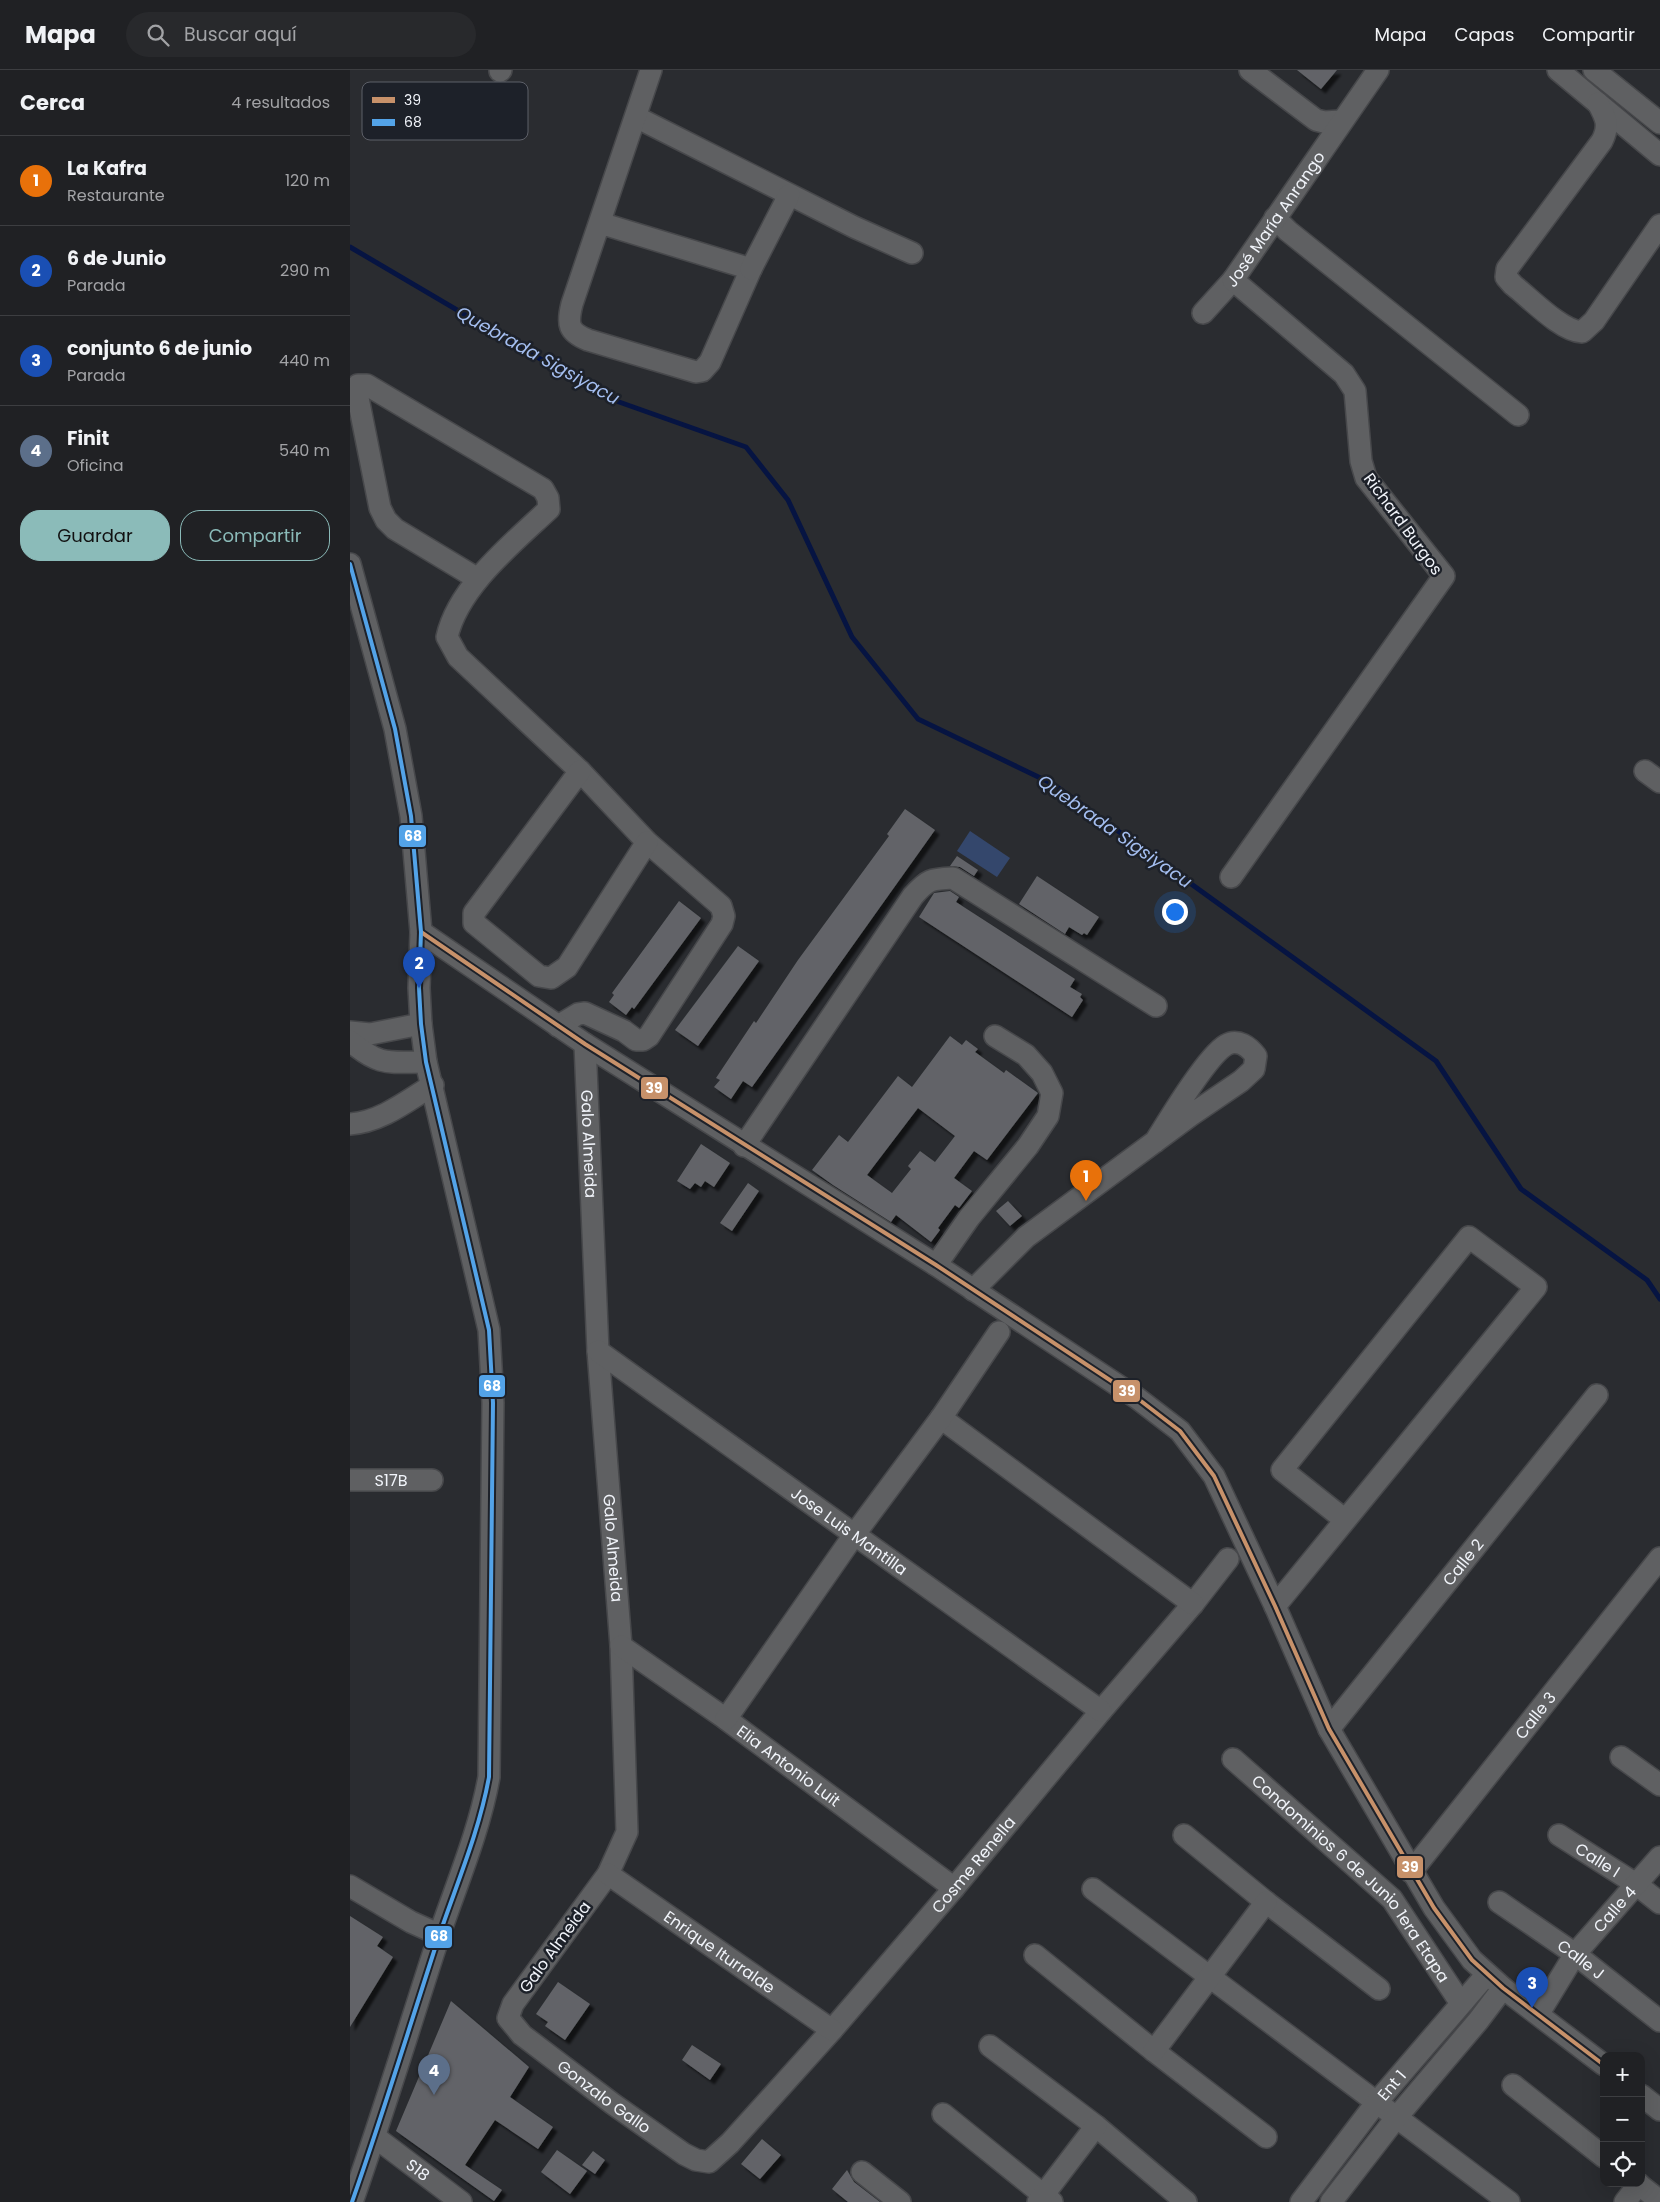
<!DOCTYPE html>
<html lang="es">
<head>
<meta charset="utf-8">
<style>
	:root { --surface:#202124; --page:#28292c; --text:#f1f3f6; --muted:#a2a3a6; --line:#3d3e41; --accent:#8bbbb9 }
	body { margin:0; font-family:Poppins,sans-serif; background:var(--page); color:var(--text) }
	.controls { position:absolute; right:15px; bottom:15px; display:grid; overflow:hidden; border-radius:10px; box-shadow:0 5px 20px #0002 }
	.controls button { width:45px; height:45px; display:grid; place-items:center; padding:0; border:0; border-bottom:1px solid var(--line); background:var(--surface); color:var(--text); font:25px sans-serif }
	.you { position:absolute; left:824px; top:841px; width:18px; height:18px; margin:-12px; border:4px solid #fff; border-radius:50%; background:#1a73e8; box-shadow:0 0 0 8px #1a73e833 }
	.badge { display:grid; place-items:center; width:32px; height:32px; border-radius:50%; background:var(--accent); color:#fff; font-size:16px; font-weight:700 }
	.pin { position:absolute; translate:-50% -41px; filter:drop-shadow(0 1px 2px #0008) }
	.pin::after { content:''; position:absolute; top:26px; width:18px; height:15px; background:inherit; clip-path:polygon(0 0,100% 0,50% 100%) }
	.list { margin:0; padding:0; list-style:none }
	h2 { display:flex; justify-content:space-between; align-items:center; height:65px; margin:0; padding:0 20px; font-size:21px }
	h2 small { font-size:16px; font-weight:400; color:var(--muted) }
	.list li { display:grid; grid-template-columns:32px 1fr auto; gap:15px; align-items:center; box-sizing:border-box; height:90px; padding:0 20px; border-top:1px solid var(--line) }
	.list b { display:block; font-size:19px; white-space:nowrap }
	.list p { margin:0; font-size:16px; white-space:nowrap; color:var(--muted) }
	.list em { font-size:16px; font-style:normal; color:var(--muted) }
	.actions { display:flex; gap:10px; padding:15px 20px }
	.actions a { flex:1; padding:11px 0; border:1px solid var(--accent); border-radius:20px; text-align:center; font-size:18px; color:var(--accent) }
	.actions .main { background:var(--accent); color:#111 }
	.icon { flex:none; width:28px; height:28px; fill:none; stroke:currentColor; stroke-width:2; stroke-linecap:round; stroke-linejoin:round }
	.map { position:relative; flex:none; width:1310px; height:2132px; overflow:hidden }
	header { display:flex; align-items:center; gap:30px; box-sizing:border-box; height:70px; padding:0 25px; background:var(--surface); border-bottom:1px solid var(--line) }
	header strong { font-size:24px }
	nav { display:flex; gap:28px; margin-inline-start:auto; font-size:18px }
	.search { width:350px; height:45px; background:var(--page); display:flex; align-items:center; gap:12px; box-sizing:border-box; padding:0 18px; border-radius:28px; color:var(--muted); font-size:19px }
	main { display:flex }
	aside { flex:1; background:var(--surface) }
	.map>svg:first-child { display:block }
</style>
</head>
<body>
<header>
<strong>Mapa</strong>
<div class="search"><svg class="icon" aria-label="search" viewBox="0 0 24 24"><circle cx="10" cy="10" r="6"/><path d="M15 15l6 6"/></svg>Buscar aquí</div>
<nav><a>Mapa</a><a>Capas</a><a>Compartir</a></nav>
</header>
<main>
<aside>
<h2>Cerca<small>4 resultados</small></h2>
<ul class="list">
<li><span class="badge" style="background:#e8710a">1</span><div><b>La Kafra</b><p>Restaurante</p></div><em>120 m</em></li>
<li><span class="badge" style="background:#1a4fb4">2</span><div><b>6 de Junio</b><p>Parada</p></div><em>290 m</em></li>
<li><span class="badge" style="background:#1a4fb4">3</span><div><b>conjunto 6 de junio</b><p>Parada</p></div><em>440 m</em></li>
<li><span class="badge" style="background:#5c6f8a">4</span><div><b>Finit</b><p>Oficina</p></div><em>540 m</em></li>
</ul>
<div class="actions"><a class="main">Guardar</a><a>Compartir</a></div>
</aside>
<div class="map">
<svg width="1310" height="2132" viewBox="0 0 1310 2132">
	<defs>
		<filter id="shadow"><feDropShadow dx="4.5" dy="4.5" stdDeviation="1" flood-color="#0009"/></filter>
	</defs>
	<rect width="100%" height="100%" fill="#2a2c30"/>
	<!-- green -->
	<path fill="#34476c" d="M 620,761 L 660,788 L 647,807 L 607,781 Z"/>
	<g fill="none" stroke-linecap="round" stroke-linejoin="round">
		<!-- stream -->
		<path stroke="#061442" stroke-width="5" d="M 0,177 L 255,327 L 396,377 L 438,430 L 502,567 L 568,649 L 703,714 L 1086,991 L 1171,1119 L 1297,1210 L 1310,1229"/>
	</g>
	<!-- building -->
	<path fill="#626468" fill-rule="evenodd" filter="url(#shadow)" d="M 947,0 L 987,0 L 971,19 Z
		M 555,739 L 585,760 L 402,1017 L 393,1011 L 381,1029 L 364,1017 L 370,1010 L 366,1008 L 404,951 L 406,953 L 448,890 L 539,766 L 537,764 Z
		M 607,786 L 628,800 L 624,806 L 610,797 L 600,796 Z
		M 687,806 L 749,847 L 737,865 L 734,863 L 732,865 L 719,857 L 715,864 L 669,834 Z
		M 600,821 L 609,827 L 606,832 L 725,909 L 720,917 L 732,924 L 730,927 L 733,930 L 722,947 L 569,847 L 584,823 Z
		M 329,831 L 351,848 L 284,939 L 282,937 L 276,945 L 259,932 L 264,925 L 262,923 Z
		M 388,876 L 409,891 L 348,976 L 325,960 Z
		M 600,966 L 612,975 L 616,970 L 628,979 L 625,982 L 654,1003 L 656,1000 L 688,1023 L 637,1090 L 624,1081 L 604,1108 L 622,1121 L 609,1138 L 605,1135 L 588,1158 L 590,1160 L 581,1172 L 546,1145 L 541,1152 L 483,1115 L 462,1100 L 489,1065 L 498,1072 L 548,1006 L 562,1017 ZM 568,1038 L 605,1066 L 585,1092 L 570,1081 L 558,1096 L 561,1099 L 542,1123 L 517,1105 Z
		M 351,1074 L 380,1093 L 364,1117 L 355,1111 L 351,1117 L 345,1113 L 340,1119 L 327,1111 Z
		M 398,1113 L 409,1121 L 382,1161 L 370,1153 Z
		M 658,1131 L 672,1146 L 660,1156 L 646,1141 Z
		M 0,1846 L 33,1867 L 27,1876 L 43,1887 L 0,1957 Z
		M 208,1912 L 240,1934 L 215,1970 L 195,1956 L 198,1952 L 186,1944 Z
		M 101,1931 L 179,1997 L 160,2027 L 203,2057 L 188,2079 L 145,2050 L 115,2095 L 152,2120 L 144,2131 L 46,2061 Z
		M 342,1975 L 371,1994 L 360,2010 L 332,1990 Z
		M 412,2069 L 431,2085 L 410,2109 L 391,2094 Z
		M 207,2080 L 237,2101 L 220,2124 L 191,2102 Z
		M 243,2081 L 255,2090 L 245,2104 L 232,2095 Z
		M 497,2100 L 504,2112 L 530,2132 L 498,2132 L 482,2119 Z"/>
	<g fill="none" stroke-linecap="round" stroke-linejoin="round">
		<defs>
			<g id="minor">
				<path d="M 900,0 L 966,50 L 974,52 L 991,51"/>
				<path d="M 1208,0 L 1310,85"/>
				<path d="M 1244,0 L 1310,53"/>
				<path d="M 150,1 L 151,0"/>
				<path d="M 1248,33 C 1256,48 1260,55 1252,71 L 1157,199 L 1156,207 L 1163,215 C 1180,228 1211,261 1232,262 L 1244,251 L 1310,155"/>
				<path d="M 286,47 L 504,157 L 562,183"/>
				<path d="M 925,148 L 938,161 L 1168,345"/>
				<path d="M 250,153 L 401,199 L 360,292 L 352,301 L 346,302 L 238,270 C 218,262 217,254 222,234 L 301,0"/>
				<path d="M 401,199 L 439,125"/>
				<path id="s1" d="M 853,243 L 883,210 L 1028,0"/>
				<path d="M 0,494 L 45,659 L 61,746 L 71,862 L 69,918 L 71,954 L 76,992 L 139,1260 L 143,1333 L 139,1707 C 129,1762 107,1813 89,1866 C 60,1955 33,2044 2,2132"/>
				<path d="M 128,509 L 45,459 L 36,450 L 30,438 L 6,318 L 8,315 L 17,315 L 193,419 L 198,428 L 199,439 C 163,473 108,517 97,567 L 108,587 L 230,701 L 297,772 L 371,836 L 374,846 L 372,854 L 299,966 L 293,970 L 286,970 L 274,961 L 235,943 L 228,944 L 208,956"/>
				<path d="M 230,701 L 124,843 L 124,853 L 189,906 L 201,908 L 217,897 L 297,772"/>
				<path d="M 1295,701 L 1310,712"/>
				<path d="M 881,807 L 1094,506 L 1016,408 L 1011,391 L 1005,321 L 994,304 L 883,210"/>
				<path d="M 71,862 L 235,974 L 586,1195 L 787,1328 L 830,1361 L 864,1406 L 925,1536 L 979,1659 L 1084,1838 L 1122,1890 L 1153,1918 L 1254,1995"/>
				<path d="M 0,962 L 20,964 L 71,954"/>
				<path d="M 0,971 C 30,997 39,992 76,992"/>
				<path id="s2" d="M 235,974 L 248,1281 L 271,1576 L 277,1762 L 258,1804 L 163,1934 L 158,1948 L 172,1965 L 263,2034 L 334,2084 L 346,2090 L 359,2092 L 380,2073 L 482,1960 L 604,1818 L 751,1641 L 843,1534 L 878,1489"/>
				<path d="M 0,1054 C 31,1052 57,1031 83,1015"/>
				<path d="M 394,1076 L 563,826 C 578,809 581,809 603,808 L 806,936"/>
				<path d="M 586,1195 L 619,1148 L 678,1076 L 698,1046 L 702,1023 L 692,1003 L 676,985 L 645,966"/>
				<path d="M 623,1220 L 676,1167 L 841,1045 L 891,1011 L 904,999 L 906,986 C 899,977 888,968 876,975 C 857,986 818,1051 805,1072"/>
				<path id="s3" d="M 248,1281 L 751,1641"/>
				<path d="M 591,1348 L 843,1534"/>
				<path id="s4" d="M 0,1410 L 82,1410"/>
				<path d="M 925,1536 L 1186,1217 L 1119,1167 L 932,1400 L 995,1450"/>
				<path id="s5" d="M 271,1576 L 376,1649 L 604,1818"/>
				<path d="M 376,1649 L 504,1465 L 591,1348 L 649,1262"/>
				<path id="s6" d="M 979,1659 L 1247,1325"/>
				<path d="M 1271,1687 L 1310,1715"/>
				<path id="s7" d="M 883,1689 L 1042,1829 L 1106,1926 L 1113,1932"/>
				<path d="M 834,1765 L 916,1832 L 1029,1919"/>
				<path id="s8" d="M 1209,1765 L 1286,1814 L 1310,1833"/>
				<path id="s9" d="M 1061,1802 L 1310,1488"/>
				<path id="s10" d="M 258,1804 L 482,1960"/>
				<path d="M 0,1816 L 61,1852 L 90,1865"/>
				<path d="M 743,1819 L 1159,2132"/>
				<path id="s11" d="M 1149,1832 L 1225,1884 L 1310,1951"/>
				<path d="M 685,1885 L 804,1981 L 916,2067"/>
				<path id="s12" d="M 1189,1943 L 1225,1884 L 1310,1787"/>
				<path d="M 640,1976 L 746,2056 L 836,2132"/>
				<path d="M 804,1981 L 916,1832"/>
				<path d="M 1163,2015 L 1254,2087"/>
				<path d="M 1291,2025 L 1310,2040"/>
				<path d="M 593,2044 L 702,2132"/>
				<path id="s13" d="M 25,2067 L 111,2132"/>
				<path d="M 512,2102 L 550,2132"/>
				<path d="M 1287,2113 L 1310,2131"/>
				<path d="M 688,2132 L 746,2056"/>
				<path id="s14" d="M 951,2132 L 1026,2033 L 1137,1904"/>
				<path d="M 981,2132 L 1046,2048 L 1128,1951 L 1153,1918"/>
				<path d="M 1275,2132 L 1289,2114"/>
			</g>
		</defs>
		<!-- minor casing -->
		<use href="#minor" stroke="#47484b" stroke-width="24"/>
		<!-- minor -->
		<use href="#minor" stroke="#5f6062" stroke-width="21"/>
		<defs>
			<path id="bus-1" d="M 71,862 L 235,974 L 586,1195 L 787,1328 L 830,1361 L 864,1406 L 925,1536 L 979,1659 L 1084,1838 L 1122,1890 L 1153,1918 L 1254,1995"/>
			<path id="bus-2" d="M 0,494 L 45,659 L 61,746 L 71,862 L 69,918 L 71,954 L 76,992 L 139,1260 L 143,1333 L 139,1707 C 129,1762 107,1813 89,1866 C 60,1955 33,2044 2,2132"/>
		</defs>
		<!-- bus-1 casing -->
		<use href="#bus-1" stroke="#1d2129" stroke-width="8"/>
		<!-- bus-2 casing -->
		<use href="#bus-2" stroke="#1d2129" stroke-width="8"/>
		<!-- bus-1 -->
		<use href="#bus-1" stroke="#c7916a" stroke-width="4"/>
		<!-- bus-2 -->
		<use href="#bus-2" stroke="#53a3e8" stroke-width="4"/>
	</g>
	<g text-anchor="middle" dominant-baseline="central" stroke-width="5" stroke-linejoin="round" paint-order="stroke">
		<!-- street labels -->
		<g font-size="16" fill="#f1f4fa" stroke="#1d2129">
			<text stroke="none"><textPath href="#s1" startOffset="119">José María Anrango</textPath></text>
			<text transform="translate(1053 454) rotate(54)">Richard Burgos</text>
			<text stroke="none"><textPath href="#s2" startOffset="100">Galo Almeida</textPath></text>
			<text stroke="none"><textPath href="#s4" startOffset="41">S17B</textPath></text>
			<text stroke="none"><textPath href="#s3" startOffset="309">Jose Luis Mantilla</textPath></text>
			<text stroke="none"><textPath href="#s2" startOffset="505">Galo Almeida</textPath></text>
			<text stroke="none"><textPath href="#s6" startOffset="214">Calle 2</textPath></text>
			<text stroke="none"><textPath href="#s9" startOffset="200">Calle 3</textPath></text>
			<text stroke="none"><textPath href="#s5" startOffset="206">Elia Antonio Luit</textPath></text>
			<text stroke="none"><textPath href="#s8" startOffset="46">Calle I</textPath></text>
			<text stroke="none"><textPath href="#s2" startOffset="1659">Cosme Renella</textPath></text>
			<text stroke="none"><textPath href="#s7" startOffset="169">Condominios 6 de Junio 1era Etapa</textPath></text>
			<text stroke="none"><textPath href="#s12" startOffset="129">Calle 4</textPath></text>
			<text transform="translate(205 1877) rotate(-54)">Galo Almeida</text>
			<text stroke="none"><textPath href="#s10" startOffset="136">Enrique Iturralde</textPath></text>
			<text stroke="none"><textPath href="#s11" startOffset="100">Calle J</textPath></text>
			<text stroke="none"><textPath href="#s14" startOffset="148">Ent 1</textPath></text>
			<text stroke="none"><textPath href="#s2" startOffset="1136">Gonzalo Gallo</textPath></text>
			<text stroke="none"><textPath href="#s13" startOffset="54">S18</textPath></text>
		</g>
		<!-- water labels -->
		<g font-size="18" font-style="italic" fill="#a4bef0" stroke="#1d2129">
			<text transform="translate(188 285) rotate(29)">Quebrada Sigsiyacu</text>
			<text transform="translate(765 761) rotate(35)">Quebrada Sigsiyacu</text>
		</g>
	</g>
	<!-- legend -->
	<rect x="12" y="12" width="166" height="58" rx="8" fill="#1d2129" stroke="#5d6068" stroke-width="1"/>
	<rect x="22" y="27" width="23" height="6" fill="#c7916a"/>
	<rect x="22" y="49" width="23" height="7" fill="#53a3e8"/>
	<g font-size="14" fill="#f1f4fa">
		<text x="54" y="35">39</text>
		<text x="54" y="57">68</text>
	</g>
	<g stroke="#1d2129" stroke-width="2">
		<rect x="48" y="754" width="29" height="24" rx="5" fill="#53a3e8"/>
		<rect x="290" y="1006" width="29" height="24" rx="5" fill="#c7916a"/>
		<rect x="128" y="1304" width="28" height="24" rx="5" fill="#53a3e8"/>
		<rect x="762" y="1309" width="29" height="24" rx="5" fill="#c7916a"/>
		<rect x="1046" y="1785" width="28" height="24" rx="5" fill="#c7916a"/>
		<rect x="74" y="1855" width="29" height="24" rx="5" fill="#53a3e8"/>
	</g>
	<g font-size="14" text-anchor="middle" font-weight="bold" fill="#fff">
		<text x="63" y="771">68</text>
		<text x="304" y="1023">39</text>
		<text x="142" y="1321">68</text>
		<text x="777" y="1326">39</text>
		<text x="1060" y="1802">39</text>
		<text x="89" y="1871">68</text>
	</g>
</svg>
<div class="controls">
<button>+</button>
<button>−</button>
<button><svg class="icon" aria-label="locate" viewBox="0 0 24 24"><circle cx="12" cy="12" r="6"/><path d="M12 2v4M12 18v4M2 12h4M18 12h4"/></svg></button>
</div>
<div class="you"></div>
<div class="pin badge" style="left:736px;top:1131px;background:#e8710a">1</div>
<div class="pin badge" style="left:69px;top:918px;background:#1a4fb4">2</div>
<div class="pin badge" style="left:1182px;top:1938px;background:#1a4fb4">3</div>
<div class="pin badge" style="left:84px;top:2025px;background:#5c6f8a">4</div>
</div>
</main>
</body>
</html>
